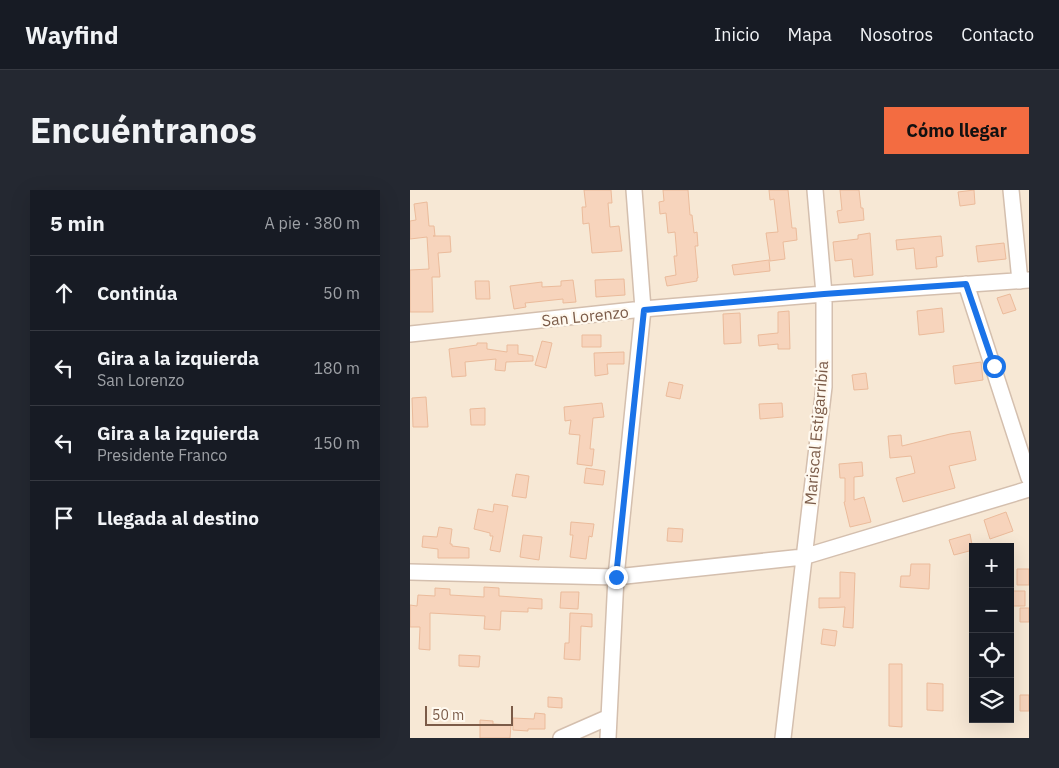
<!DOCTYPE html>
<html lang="es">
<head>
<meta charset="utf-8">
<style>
	:root { --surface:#171b24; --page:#242831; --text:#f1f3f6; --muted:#9ea1a6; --line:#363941; --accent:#f36c41 }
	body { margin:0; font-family:"IBM Plex Sans",sans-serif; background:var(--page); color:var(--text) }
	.controls { position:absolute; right:15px; bottom:15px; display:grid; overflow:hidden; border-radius:0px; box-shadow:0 5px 20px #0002 }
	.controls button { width:45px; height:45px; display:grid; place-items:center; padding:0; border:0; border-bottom:1px solid var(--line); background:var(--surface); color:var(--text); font:25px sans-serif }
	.scale { position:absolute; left:15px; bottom:12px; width:88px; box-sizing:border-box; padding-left:5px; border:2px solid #7b5b48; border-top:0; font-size:14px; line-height:18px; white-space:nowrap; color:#7b5b48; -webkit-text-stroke:4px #fff9ef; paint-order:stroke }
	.stop { position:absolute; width:15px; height:15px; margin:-11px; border:4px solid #1a73e8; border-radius:50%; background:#fff }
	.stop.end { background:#1a73e8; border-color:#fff; box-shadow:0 1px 5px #0008 }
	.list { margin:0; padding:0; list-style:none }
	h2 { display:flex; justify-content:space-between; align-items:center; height:65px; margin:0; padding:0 20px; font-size:21px }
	h2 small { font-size:16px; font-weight:400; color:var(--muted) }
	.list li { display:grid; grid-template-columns:32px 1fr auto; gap:15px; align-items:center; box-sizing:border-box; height:75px; padding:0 20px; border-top:1px solid var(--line) }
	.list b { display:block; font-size:19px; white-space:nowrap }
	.list p { margin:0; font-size:16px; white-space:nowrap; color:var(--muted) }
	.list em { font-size:16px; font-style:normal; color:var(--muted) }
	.icon { flex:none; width:28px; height:28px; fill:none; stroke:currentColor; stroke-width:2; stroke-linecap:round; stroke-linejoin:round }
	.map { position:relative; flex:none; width:619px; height:548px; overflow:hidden; border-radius:0px }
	header { display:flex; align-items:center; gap:30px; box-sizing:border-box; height:70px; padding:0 25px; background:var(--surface); border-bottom:1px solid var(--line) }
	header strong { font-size:24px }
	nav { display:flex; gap:28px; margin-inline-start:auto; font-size:18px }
	.intro { display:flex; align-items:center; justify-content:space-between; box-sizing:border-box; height:120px; padding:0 30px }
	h1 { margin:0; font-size:35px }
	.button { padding:12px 22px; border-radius:0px; background:var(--accent); color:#111; font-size:18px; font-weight:700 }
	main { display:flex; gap:30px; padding:0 30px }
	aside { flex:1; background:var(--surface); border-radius:0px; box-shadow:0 5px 20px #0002 }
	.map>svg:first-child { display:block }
</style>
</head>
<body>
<header>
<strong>Wayfind</strong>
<nav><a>Inicio</a><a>Mapa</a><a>Nosotros</a><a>Contacto</a></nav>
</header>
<div class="intro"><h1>Encuéntranos</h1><a class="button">Cómo llegar</a></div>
<main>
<aside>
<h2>5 min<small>A pie · 380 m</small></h2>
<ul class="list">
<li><svg class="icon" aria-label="ahead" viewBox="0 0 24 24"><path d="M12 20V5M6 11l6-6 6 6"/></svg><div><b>Continúa</b></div><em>50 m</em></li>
<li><svg class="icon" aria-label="left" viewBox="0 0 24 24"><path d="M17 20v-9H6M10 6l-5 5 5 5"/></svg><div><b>Gira a la izquierda</b><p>San Lorenzo</p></div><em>180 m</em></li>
<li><svg class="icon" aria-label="left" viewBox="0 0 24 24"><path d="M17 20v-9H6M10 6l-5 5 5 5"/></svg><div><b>Gira a la izquierda</b><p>Presidente Franco</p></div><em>150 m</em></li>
<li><svg class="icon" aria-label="arrive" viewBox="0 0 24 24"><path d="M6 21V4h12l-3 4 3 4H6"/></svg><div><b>Llegada al destino</b></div></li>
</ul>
</aside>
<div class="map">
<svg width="619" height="548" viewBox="0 0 619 548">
	<rect width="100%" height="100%" fill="#fef6e7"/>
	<!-- residential -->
	<path fill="#f7e8d5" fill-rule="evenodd" d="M 0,0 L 619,0 L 619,548 L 0,548 ZM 563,357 L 600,357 L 600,529 L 563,529 Z"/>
	<!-- building -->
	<path fill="#f7d4bc" stroke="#ebbb9b" d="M 174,0 L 201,0 L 202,13 L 198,13 L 200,37 L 209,36 L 212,61 L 182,63 L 179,33 L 173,34 L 172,17 L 176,17 Z
		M 253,0 L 278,0 L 280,25 L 282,25 L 284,43 L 287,42 L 288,56 L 285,56 L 288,88 L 287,88 L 287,91 L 257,96 L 255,87 L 266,85 L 264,66 L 267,66 L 265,42 L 258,43 L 256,23 L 250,24 L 249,12 L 254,11 Z
		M 359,0 L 378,0 L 382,38 L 386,38 L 387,50 L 373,52 L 375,69 L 360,71 L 356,43 L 368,42 L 364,9 L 360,10 Z
		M 430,0 L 449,0 L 451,18 L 453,18 L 454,30 L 429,33 L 427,21 L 432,20 Z
		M 564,0 L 565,14 L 550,16 L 548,2 Z
		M 17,12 L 19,36 L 24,36 L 25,46 L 23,46 L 40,46 L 41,62 L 28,63 L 30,87 L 22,87 L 23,122 L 0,122 L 0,80 L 19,79 L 17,47 L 0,49 L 0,31 L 6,30 L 4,14 Z
		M 460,43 L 463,85 L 444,87 L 442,69 L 425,71 L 423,52 L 448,49 L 448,45 Z
		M 531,46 L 533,66 L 526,67 L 527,77 L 506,79 L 504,58 L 487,60 L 486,50 Z
		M 594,53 L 596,69 L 568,72 L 566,56 Z
		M 359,70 L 360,81 L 324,85 L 322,75 Z
		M 214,89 L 215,105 L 186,107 L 185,90 Z
		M 163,90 L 166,112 L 153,113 L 153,109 L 115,113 L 116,117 L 104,119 L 100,96 L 132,92 L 132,97 L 151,96 L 151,91 Z
		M 65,91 L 79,91 L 80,109 L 66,109 Z
		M 600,104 L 606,120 L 593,124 L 587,108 Z
		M 532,118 L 534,142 L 509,145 L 507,121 Z
		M 379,121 L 380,159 L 368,159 L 368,154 L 349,156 L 348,145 L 368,143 L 368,122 Z
		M 330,123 L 331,153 L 314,154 L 313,124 Z
		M 172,145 L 191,145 L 191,157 L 172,157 Z
		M 132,151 L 142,153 L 136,178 L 125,175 Z
		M 67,153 L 77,153 L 77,159 L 97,162 L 97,155 L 108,155 L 108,164 L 123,166 L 123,171 L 96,172 L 95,181 L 85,180 L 86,169 L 55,172 L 56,186 L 42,187 L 39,159 L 67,155 Z
		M 214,162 L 214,174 L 197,174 L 198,184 L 185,186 L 184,163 Z
		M 571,172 L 573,190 L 545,194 L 543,176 Z
		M 456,183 L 458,199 L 444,200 L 442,185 Z
		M 259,192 L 273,195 L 270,209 L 256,206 Z
		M 16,207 L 18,237 L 3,237 L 2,208 Z
		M 192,213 L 194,227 L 183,228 L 180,259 L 184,259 L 182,276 L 167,274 L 170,245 L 159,244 L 161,230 L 155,231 L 154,217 Z
		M 372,213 L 373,227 L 350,229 L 349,214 Z
		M 75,218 L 75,235 L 61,235 L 60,219 Z
		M 560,241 L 566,270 L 539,276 L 545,298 L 493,312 L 486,288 L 505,283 L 501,266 L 480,268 L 478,246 L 491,245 L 492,256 L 540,244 Z
		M 452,272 L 453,286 L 444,287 L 444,310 L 454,307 L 461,332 L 440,337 L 434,312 L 435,312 L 435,288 L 430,288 L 429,274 Z
		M 176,278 L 195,281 L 193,295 L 174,293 Z
		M 106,284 L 119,286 L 116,308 L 102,306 Z
		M 84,314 L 98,316 L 90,362 L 80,360 L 83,346 L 80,346 L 80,343 L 64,339 L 68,319 L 83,322 Z
		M 596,322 L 603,341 L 580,349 L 574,330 Z
		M 161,332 L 184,334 L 182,347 L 179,346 L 176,369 L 160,367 L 163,345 L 160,345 Z
		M 29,337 L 42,339 L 40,354 L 42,354 L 42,356 L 59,358 L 59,368 L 28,368 L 28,359 L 12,357 L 13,346 L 27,347 Z
		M 258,338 L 273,339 L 272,352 L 257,351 Z
		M 560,344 L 563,360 L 544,365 L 539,350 Z
		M 113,345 L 132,347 L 129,370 L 110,367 Z
		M 501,374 L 520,374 L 519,399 L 490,397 L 491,386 L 500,386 Z
		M 607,379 L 619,379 L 619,395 L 607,395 Z
		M 430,382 L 445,383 L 443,438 L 433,437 L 435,417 L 409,418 L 409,408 L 430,408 Z
		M 74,397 L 89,398 L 89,406 L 132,409 L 132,419 L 118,418 L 118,422 L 91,421 L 90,440 L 74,439 L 75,426 L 20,423 L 20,460 L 9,459 L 10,437 L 0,437 L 0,415 L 7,416 L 8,405 L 25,406 L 25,398 L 40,399 L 40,405 L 74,407 Z
		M 603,401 L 615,401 L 615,416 L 603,416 Z
		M 151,402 L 169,402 L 168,419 L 150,418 Z
		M 610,418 L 619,418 L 619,432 L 610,432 Z
		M 160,423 L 182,424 L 182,437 L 171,436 L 170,470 L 154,469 L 155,453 L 159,453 Z
		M 413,439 L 427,441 L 425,456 L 411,454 Z
		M 49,465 L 70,466 L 69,477 L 49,476 Z
		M 479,474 L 492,474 L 492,537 L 479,536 Z
		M 517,493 L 533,494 L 533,521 L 517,520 Z
		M 610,505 L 619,505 L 619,521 L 610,521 Z
		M 138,507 L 152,508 L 152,518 L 138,517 Z
		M 125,523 L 135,524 L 135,539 L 118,539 L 118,541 L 103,540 L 103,528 L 124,529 Z
		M 70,530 L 83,531 L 83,534 L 101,535 L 100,548 L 70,548 Z"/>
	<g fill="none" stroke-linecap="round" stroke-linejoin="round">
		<defs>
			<path id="minor" d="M 601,0 L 610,91
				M 556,94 L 619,288
				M 0,144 L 233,119 L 414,104 L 619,90
				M 0,382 L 206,387 L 393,367 L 619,299
				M 151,548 L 199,527
				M 198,548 L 206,387 L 233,119 L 224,0
				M 373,548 L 414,197 L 414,104 L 405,0"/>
		</defs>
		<!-- minor casing -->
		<use href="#minor" stroke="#d4bfae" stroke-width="18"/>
		<!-- minor -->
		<use href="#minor" stroke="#fff" stroke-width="15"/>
	</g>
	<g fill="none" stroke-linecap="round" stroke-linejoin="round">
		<!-- route -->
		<path stroke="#1a73e8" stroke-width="6" d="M 206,387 L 234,120 L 414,104 L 556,94 L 584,176"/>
	</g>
	<g text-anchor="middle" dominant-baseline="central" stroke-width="4.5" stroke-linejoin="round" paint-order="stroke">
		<!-- street labels -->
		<g font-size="16" fill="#7b5b48" stroke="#fff9ef">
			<text transform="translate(175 126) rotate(-6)">San Lorenzo</text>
			<text transform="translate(406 243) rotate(-85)">Mariscal Estigarribia</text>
		</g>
	</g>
</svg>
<div class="controls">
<button>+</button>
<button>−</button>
<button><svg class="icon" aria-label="locate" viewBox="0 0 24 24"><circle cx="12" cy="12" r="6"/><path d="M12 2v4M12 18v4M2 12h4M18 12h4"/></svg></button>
<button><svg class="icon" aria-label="layers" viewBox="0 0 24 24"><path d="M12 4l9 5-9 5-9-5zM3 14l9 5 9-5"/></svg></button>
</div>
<div class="scale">50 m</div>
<div class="stop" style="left:584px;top:176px"></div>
<div class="stop end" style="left:206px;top:387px"></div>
</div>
</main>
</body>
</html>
